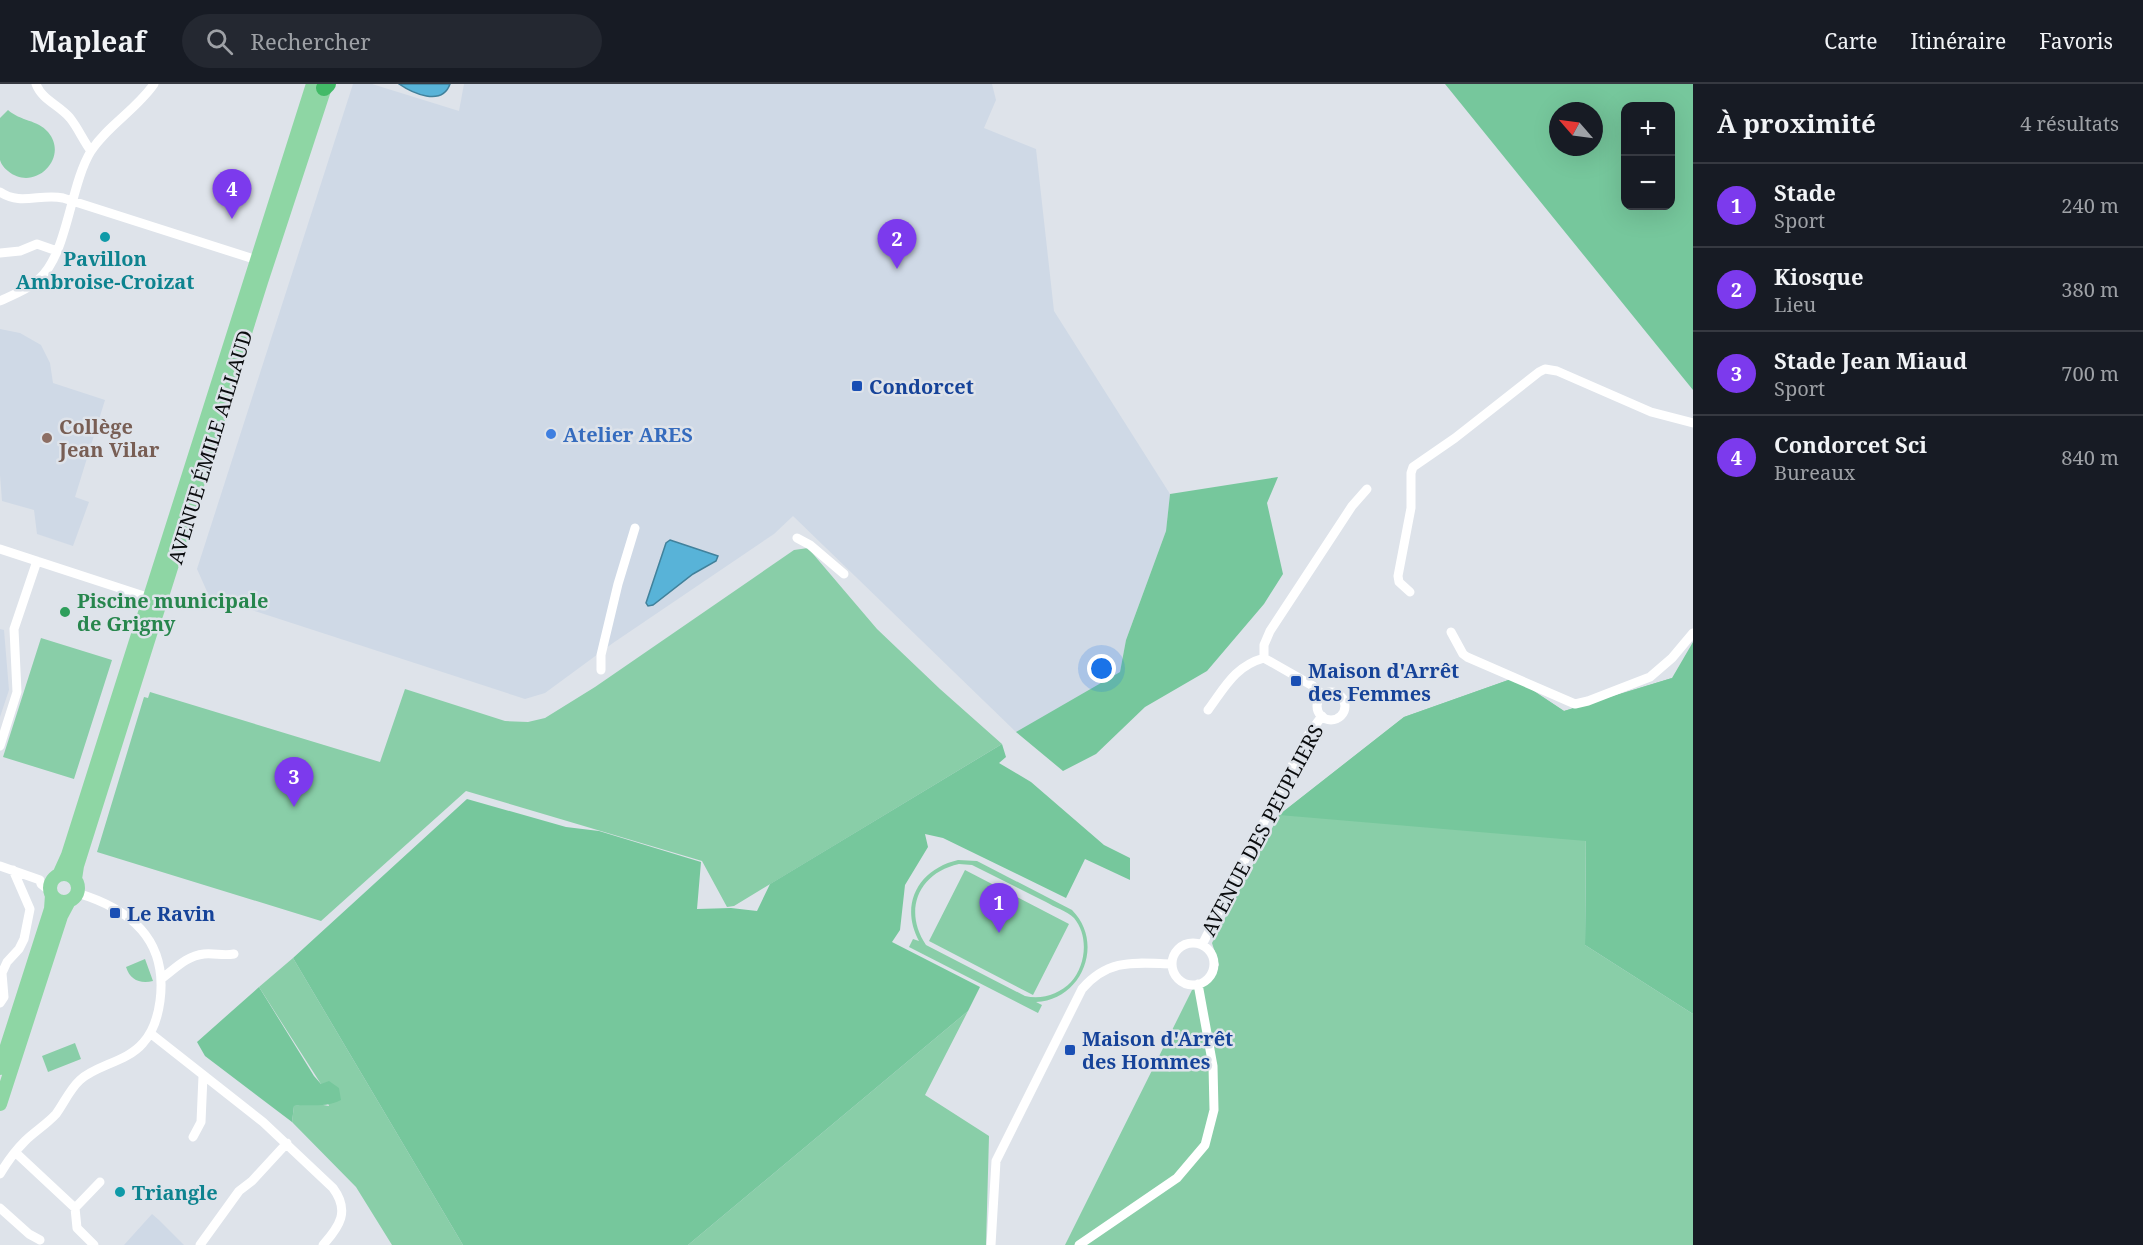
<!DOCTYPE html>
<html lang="fr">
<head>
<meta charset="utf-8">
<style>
	:root { --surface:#171b24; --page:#242831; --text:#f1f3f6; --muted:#9ea1a6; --line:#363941; --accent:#7c3aed }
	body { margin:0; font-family:"Noto Serif",serif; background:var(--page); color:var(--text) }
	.controls { position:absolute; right:18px; top:18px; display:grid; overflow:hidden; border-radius:12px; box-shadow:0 6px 24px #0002 }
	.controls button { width:54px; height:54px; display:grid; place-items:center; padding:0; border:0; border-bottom:2px solid var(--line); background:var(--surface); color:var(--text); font:30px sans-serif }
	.compass { position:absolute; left:1549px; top:18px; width:54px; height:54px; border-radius:50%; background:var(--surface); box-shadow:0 6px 24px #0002; rotate:298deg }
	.you { position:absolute; left:1102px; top:585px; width:21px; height:21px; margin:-15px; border:4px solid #fff; border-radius:50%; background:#1a73e8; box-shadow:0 0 0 9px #1a73e833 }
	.badge { display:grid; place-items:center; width:39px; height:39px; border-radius:50%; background:var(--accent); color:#fff; font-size:20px; font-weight:700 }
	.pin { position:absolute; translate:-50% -50px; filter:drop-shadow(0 2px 3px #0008) }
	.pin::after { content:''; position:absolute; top:32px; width:21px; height:18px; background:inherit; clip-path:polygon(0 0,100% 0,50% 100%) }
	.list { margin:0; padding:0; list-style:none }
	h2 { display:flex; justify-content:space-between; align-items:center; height:78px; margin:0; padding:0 24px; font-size:26px }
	h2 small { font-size:20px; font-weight:400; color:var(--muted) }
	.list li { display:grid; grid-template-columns:39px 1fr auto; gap:18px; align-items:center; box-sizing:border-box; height:84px; padding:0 24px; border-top:2px solid var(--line) }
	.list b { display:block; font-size:22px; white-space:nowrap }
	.list p { margin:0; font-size:20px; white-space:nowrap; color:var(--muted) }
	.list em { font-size:20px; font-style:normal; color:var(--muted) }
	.icon { flex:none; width:33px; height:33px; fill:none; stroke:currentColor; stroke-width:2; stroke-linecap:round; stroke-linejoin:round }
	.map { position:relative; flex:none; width:1693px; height:1161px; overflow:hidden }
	header { display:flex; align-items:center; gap:36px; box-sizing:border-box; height:84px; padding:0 30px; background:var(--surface); border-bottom:2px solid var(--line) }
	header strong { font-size:28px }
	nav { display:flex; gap:33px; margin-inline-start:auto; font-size:21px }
	.search { width:420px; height:54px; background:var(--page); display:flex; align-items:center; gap:15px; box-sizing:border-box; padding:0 21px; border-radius:33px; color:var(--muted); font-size:22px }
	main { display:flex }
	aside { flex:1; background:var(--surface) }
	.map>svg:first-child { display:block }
</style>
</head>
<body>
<header>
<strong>Mapleaf</strong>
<div class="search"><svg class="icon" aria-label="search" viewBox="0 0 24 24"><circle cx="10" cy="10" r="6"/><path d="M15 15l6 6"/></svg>Rechercher</div>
<nav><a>Carte</a><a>Itinéraire</a><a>Favoris</a></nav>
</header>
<main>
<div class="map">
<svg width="1693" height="1161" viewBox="0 0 1693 1161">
	<rect width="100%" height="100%" fill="#dee3ea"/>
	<!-- built -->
	<path fill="#cfd9e6" d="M 353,0 L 372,0 L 459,27 L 464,0 L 992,0 L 996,16 L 984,44 L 1036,65 L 1054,227 L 1170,410 L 1166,447 L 1126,556 L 1120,588 L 1025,648 L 1016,648 L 793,432 L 774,450 L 613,559 L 545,609 L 525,615 L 209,512 L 197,485 Z
		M 0,245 L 20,249 L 41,261 L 50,279 L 53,299 L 105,316 L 75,413 L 89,418 L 73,462 L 37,450 L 34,426 L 2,417 L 0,391 Z
		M 0,545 L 4,546 L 9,606 L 0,633 Z
		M 152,1130 L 159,1136 L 184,1161 L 124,1161 Z"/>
	<!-- green -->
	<path fill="#89cea8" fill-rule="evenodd" d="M 8,26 C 20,37 38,36 48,48 C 70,74 34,109 8,87 C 5,85 1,80 0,76 C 0,64 0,47 0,34 Z
		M 808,464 L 877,545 L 940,605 L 1002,660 L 734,822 L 727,823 L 702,777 L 466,707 L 321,837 L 97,768 L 144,613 L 148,614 L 150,608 L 380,678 L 405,605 L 505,637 L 528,638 L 545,634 L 595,603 L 794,466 Z
		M 41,554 L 112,576 L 74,695 L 3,673 Z
		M 1514,594 L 1564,627 L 1672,594 L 1586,743 L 1585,861 L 1693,930 L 1693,1161 L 1065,1161 L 1192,906 L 1209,898 L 1219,881 L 1212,859 L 1279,731 L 1404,633 Z
		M 958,776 L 977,777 L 1072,826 C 1105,859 1082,916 1036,918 L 1042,921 L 1038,929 L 909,863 L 913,855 L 919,857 C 899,820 919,785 958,776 ZM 959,780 L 972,781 C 997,793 1021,806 1046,818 C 1054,823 1067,827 1074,834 C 1089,852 1086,881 1071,898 C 1059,910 1042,916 1025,912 L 926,861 C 903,827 918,789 959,780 Z
		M 965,786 L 1069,840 L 1033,911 L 929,857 Z
		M 293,874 L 463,1161 L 392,1161 L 356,1103 L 292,1038 L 294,1022 L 312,1019 L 329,1022 L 321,1000 L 259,903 Z
		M 145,875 L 153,897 C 140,900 130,896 126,883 Z
		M 968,927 L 925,1011 L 989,1052 L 986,1161 L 688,1161 Z
		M 75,959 L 81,975 L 48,988 L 42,972 Z"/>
	<!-- forest -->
	<path fill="#76c79c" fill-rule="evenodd" d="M 1445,0 L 1693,0 L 1693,306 ZM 1670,22 L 1670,122 L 1626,122 L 1626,22 ZM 1558,27 L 1594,27 L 1594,63 L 1558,63 Z
		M 1278,393 L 1267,419 L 1283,490 L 1264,520 L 1207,587 L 1145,623 L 1096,670 L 1063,687 L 1016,648 L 1120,588 L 1126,556 L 1166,447 L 1170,410 Z
		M 1693,558 L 1693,930 L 1585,861 L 1586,757 L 1279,731 L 1404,633 L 1514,594 L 1564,627 L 1672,594 Z
		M 1002,660 L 1006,673 L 999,679 L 1031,698 L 1104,761 L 1130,774 L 1130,796 L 1085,775 L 1066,814 L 943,754 L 925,750 L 928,763 L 905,801 L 900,846 L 892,858 L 980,903 L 968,927 L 688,1161 L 463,1161 L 293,874 L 467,715 L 566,743 L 599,747 L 701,778 L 697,825 L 731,824 L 757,827 L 770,800 Z
		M 259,903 L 314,992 L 321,1000 L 329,997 L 339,1004 L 341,1016 C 326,1024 311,1020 294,1022 L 292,1038 L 205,972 L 197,958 Z"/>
	<!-- water -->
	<path fill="#58b3d8" stroke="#41819b" stroke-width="1.5" d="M 399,0 L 450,0 C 442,23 412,9 399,0 Z
		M 670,456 L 718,472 L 716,477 L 693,490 L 653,521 L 648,522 L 646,519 L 666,459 Z"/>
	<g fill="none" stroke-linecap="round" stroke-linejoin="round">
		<!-- street -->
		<path stroke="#fff" stroke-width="9" d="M 36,0 C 42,16 59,21 70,34 C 78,44 83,56 91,67
			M 0,108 C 20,122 41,109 63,114 L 257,176
			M 0,169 L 20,167 L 37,160 L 57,167
			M 0,217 C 13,211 29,205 40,194 C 68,168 70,101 91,67 C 108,41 136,26 154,0
			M 797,454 L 810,461 L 844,490
			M 0,465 L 150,514
			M 1410,508 L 1399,498 L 1398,492 L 1411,424 L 1411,389 L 1413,383 L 1455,354 L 1539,288 L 1545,285 L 1557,287 L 1651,328 L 1693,339
			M 1451,548 L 1463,570 L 1467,573 L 1575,620 L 1588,617 L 1650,593 L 1672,574 L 1693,549
			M 1264,574 L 1264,561 L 1270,547 L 1352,422 L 1367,405
			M 1264,574 L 1313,602 L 1323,611
			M 601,586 L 601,571 L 618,500 L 635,444
			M1317 622a14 14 0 1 1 28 0a14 14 0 1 1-28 0Z
			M 1208,626 C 1225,603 1235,582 1264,574
			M 0,662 L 17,608 L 14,545 L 37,477
			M 0,782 L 40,796 L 41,800 L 51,808
			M1172 880a21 21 0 1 1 42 0a21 21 0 1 1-42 0Z
			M 1202,861 L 1306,654 L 1322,632
			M 161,895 C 175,885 186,872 204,870 C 215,869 223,872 234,870
			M 0,919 L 4,913 L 2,889 L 7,878 L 19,865 L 24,855 L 30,825 L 13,786
			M 150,949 L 263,1038 L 333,1104 C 350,1127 340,1142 323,1161
			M 193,1053 L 201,1038 L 203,992
			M 15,1068 L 75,1124
			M 0,1090 C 7,1078 15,1067 25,1057 C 34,1048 47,1040 56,1030 C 64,1019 70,1005 80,996 C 96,981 127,978 143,959 C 153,948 158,932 160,917 C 168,856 131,825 77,809
			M 0,1124 L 29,1150 L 40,1156
			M 94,1161 L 77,1144 L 75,1124 L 100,1098
			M 200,1161 L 239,1107 L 252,1097 L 287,1059
			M 991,1161 L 996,1077 L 1082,905 C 1109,874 1135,879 1172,880
			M 1079,1161 L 1177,1094 L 1205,1061 L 1214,1026 L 1213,982 L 1198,900"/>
		<!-- primary -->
		<path stroke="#8ed6a4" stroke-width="14" d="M50 804a14 14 0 1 1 28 0a14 14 0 1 1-28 0Z
			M 59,791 L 68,771 L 313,0
			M 75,795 L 77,782 L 261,198 L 326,0
			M 0,984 L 51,825 L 52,811
			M 0,1020 L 61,832 L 69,817"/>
		<!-- highway -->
		<path stroke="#42ba67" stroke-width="16" d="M 324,4 L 328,0"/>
	</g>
	<!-- markers -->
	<g fill="#0f9aa8" stroke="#dee3ea" stroke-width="2">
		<circle cx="105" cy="153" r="6"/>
		<circle cx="120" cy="1108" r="6"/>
	</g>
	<g fill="#1a4fb4" stroke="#dee3ea" stroke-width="2">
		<rect x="851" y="296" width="12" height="12" rx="3"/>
		<rect x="1290" y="591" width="12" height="12" rx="3"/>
		<rect x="109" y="823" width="12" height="12" rx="3"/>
		<rect x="1064" y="960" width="12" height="12" rx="3"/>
	</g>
	<circle fill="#3f7fe0" stroke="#dee3ea" stroke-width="2" cx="551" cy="350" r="6"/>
	<circle fill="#8d6e63" stroke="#dee3ea" stroke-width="2" cx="47" cy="354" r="6"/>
	<circle fill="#2e9e5b" stroke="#dee3ea" stroke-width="2" cx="65" cy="528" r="6"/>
	<g text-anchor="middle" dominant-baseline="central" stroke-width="5" stroke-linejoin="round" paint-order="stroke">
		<!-- culture labels -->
		<g font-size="20" font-weight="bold" fill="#0d838f" stroke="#dee3ea">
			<text x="105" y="174">Pavillon<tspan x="105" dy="23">Ambroise-Croizat</tspan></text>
			<text x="132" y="1108" text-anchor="start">Triangle</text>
		</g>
		<!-- transit labels -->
		<g font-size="20" font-weight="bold" fill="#164399" stroke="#dee3ea" text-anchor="start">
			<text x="869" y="302">Condorcet</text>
			<text x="1308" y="586">Maison d'Arrêt<tspan x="1308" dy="23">des Femmes</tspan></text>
			<text x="127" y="829">Le Ravin</text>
			<text x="1082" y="954">Maison d'Arrêt<tspan x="1082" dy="23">des Hommes</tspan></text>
		</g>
		<!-- education labels -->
		<g font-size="20" font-weight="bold" fill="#785e54" stroke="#dee3ea" text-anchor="start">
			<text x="59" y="342">Collège<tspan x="59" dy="23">Jean Vilar</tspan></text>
		</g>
		<!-- shop labels -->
		<g font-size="20" font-weight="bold" fill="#366cbe" stroke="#dee3ea" text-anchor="start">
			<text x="563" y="350">Atelier ARES</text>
		</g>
		<!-- street labels -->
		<g font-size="20" fill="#0a0c0e" stroke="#dee3ea">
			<text transform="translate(210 363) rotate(-73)">AVENUE ÉMILE AILLAUD</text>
			<text transform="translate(1262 746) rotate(-62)">AVENUE DES PEUPLIERS</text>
		</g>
		<!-- leisure labels -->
		<g font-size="20" font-weight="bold" fill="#27864d" stroke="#dee3ea" text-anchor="start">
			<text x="77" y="516">Piscine municipale<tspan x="77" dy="23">de Grigny</tspan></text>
		</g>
	</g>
</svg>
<div class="controls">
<button>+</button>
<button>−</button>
</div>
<svg class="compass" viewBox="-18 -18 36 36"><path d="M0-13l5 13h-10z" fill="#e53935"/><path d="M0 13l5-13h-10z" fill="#9ea1a6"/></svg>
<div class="you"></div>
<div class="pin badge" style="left:999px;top:849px">1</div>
<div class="pin badge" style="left:897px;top:185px">2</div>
<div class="pin badge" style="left:294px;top:723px">3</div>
<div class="pin badge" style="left:232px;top:135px">4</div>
</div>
<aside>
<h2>À proximité<small>4 résultats</small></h2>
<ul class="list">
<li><span class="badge">1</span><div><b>Stade</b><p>Sport</p></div><em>240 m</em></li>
<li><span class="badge">2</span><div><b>Kiosque</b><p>Lieu</p></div><em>380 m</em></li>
<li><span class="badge">3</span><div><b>Stade Jean Miaud</b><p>Sport</p></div><em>700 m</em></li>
<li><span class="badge">4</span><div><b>Condorcet Sci</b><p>Bureaux</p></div><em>840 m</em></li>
</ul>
</aside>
</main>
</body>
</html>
